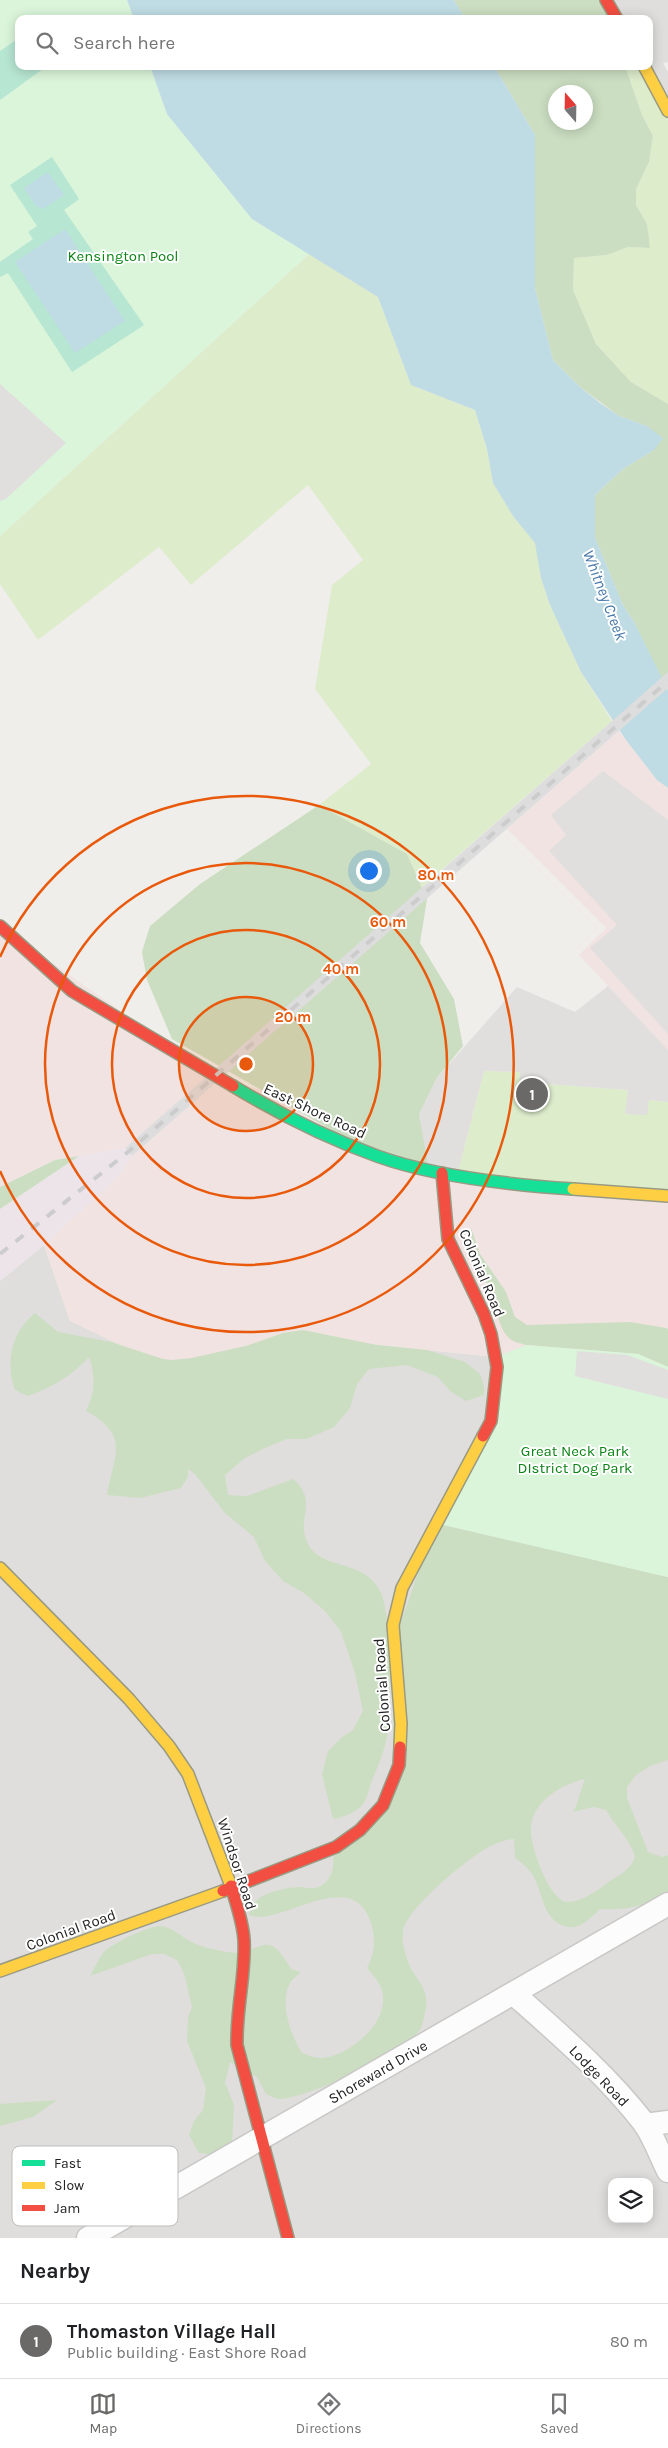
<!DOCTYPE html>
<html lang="en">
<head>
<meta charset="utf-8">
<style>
	:root { --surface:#fff; --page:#f6f6f6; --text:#202124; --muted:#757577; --line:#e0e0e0; --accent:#6a6968 }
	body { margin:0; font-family:Karla,sans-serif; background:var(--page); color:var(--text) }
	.controls { position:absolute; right:15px; bottom:15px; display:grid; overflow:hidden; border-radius:10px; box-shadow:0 2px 12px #0003 }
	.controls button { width:45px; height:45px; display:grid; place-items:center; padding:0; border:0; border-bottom:1px solid var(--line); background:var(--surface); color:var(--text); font:25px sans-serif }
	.compass { position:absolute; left:548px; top:85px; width:45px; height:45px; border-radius:50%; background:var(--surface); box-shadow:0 2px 12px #0003; rotate:340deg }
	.you { position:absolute; left:368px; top:870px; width:18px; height:18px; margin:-12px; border:4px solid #fff; border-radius:50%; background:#1a73e8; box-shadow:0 0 0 8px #1a73e833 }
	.badge { display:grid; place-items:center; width:32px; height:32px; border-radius:50%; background:var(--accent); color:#fff; font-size:16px; font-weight:700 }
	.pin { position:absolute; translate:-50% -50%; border:2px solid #fff; box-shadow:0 1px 5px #0006 }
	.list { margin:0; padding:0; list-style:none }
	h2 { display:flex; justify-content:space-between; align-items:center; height:65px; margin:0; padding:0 20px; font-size:21px }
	h2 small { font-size:16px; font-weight:400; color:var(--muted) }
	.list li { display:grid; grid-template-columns:32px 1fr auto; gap:15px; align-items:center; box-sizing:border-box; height:75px; padding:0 20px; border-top:1px solid var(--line) }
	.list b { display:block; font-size:19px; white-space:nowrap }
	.list p { margin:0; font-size:16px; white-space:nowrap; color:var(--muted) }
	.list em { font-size:16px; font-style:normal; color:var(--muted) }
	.icon { flex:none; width:28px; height:28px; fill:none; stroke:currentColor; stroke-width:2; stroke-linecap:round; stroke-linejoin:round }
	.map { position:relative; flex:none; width:668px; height:2238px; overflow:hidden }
	.search { position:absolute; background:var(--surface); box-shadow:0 2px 12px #0003; left:15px; right:15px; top:15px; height:55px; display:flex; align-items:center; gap:12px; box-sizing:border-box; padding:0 18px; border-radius:10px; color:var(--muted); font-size:19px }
	.sheet { height:140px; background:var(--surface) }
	nav { display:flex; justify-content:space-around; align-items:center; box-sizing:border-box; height:70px; border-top:1px solid var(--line); background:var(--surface); font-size:14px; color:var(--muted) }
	nav a { display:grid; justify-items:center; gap:2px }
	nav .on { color:var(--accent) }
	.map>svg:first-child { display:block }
</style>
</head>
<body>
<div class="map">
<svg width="668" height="2238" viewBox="0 0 668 2238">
	<rect width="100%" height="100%" fill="#f0eeeb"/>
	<!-- residential -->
	<path fill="#dfdedc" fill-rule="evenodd" d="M 606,0 L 668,0 L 668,62 L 663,63 L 668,72 L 668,111 L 649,66 L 649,19 L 617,19 Z
		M 44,1245 L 70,1321 L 289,1336 L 496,1357 L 668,1699 L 668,2238 L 0,2238 L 0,1281 ZM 612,2182 L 649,2182 L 649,2219 L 612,2219 Z"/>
	<!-- commercial -->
	<path fill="#f1e3e1" d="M 619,731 L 657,780 L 668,788 L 668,1050 L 579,955 L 606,928 L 507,829 Z
		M 0,926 L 210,1074 L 125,1148 L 55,1160 L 0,1187 Z
		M 220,1079 L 668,1197 L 668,1367 L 638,1354 L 496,1357 L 289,1336 L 161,1365 L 70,1321 L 44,1245 L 119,1176 L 132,1156 Z"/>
	<!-- industrial -->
	<path fill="#ede4e9" d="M 125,1148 L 132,1156 L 119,1176 L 44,1245 L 0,1281 L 0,1209 L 79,1156 Z"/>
	<!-- grass -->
	<path fill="#ddeccb" d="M 625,66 L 644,66 L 668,111 L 668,404 L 631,382 L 596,344 L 573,290 L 574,258 L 607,255 L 628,247 L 649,248 L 647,224 L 636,205 L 636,188 L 649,162 L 653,136 L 642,115 Z
		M 309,254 L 378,297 L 411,385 L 475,410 L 487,449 L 493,483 L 513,516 L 536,543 L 541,578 L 550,605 L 581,672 L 612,721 L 422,887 L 407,854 L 319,805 L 371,764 L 315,689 L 332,585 L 363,560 L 308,485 L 191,585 L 159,547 L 38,640 L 0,584 L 0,536 Z
		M 484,1071 L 520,1072 L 521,1082 L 628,1090 L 626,1114 L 649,1100 L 668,1102 L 668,1197 L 457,1175 Z"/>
	<!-- forest -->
	<path fill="#cbdec1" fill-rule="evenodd" d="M 454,0 L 603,0 L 609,19 L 465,19 Z
		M 494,66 L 625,66 L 642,115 L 653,136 L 649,162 L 636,189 L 636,205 L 647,224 L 650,248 L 628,247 L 607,255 L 574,258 L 573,290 L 596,344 L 631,382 L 668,404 L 668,682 L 664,685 L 634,622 L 623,605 L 595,538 L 595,495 L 623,469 L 654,450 L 647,426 L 619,416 L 580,387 L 553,360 L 535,288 L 535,135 ZM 556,92 L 586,92 L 586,122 L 556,122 Z
		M 319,805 L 407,854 L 427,899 L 420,943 L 454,999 L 463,1046 L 436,1079 L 429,1171 L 379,1157 L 172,1039 L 147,980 L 142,952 L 150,926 L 200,884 Z
		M 79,1156 L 0,1209 L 0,1187 L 55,1160 Z
		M 471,1228 L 480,1254 L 506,1292 L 515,1317 L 527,1325 L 630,1322 L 666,1328 L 668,1329 L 668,1367 L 638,1354 L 526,1345 C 519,1343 513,1342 508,1337 C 498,1327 498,1310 493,1298 C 484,1274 470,1255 471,1228 Z
		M 35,1313 L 58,1332 L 111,1342 L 163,1359 L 172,1360 L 192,1358 L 246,1346 L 283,1333 L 303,1330 L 377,1345 L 427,1350 L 465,1362 L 480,1374 L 484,1386 L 484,1395 L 466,1401 L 450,1391 L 438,1377 L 407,1365 L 369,1369 L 357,1384 L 350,1408 L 334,1427 L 307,1439 L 287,1439 L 267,1447 L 245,1458 L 225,1475 L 228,1495 L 247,1496 L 293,1479 C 319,1501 296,1517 307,1542 C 320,1572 365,1557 381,1593 C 392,1618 391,1708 387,1737 C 384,1752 377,1769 371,1783 C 369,1789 367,1799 363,1804 C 355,1813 344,1817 333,1819 L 322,1774 L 328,1751 L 341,1738 L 353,1730 L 363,1711 L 355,1673 L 341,1632 L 326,1612 L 304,1593 L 283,1581 L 265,1561 L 254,1537 L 225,1513 L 195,1474 L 188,1469 L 188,1477 L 181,1488 L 140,1498 L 107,1495 C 113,1456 132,1436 86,1411 C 95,1392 96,1377 89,1357 C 73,1375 51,1388 28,1396 L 15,1390 C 5,1363 11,1332 35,1313 Z
		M 435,1523 L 668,1577 L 668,1760 L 650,1766 L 636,1775 L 627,1787 L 627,1798 L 648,1852 L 662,1857 L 668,1855 L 668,1893 C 645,1907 627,1910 600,1909 C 589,1919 579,1931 564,1926 C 542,1919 543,1891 532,1874 C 528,1868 521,1862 515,1858 L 514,1839 C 503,1840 491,1845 482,1851 C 463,1863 405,1910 403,1932 C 401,1943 407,1962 413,1972 C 418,1980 426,1989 426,1999 C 427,2007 424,2018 422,2025 C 415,2051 307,2098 280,2099 C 275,2099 270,2096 266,2094 L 257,2077 L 230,2062 L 225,2083 L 234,2105 L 232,2143 L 214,2155 L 199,2153 L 189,2135 L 194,2121 L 203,2110 L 206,2088 L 187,2041 L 188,2017 L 192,2007 L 184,1973 L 177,1960 L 164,1954 L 152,1954 L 90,1976 C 94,1969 98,1960 103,1953 C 110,1944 150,1925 161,1926 C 172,1927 179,1935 188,1940 C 199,1947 215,1950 228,1952 C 261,1958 265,1923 291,1969 L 301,1972 C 298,1975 292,1979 290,1983 C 279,2003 291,2036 302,2053 C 307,2055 315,2058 321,2058 C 347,2057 385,2026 383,1998 C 383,1986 375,1977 367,1968 C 375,1952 376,1940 371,1923 C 352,1863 278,1929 249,1915 C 251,1894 281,1888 299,1887 C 304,1887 310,1889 315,1888 C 328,1886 335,1870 333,1858 L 393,1783 L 393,1646 ZM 585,1779 C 580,1790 579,1802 573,1812 L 593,1807 L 606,1810 C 615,1826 629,1838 635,1856 C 631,1871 618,1875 606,1884 C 597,1891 580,1902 568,1902 C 549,1902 529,1843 531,1827 C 533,1801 562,1784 585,1779 Z
		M 57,2100 L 33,2117 L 0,2126 L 0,2104 Z"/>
	<!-- park -->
	<path fill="#daf5da" d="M 0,0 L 127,0 L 134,19 L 19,19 L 19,66 L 150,66 L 167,114 L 252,219 L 309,254 L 0,536 Z
		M 526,1345 L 638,1354 L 668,1367 L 668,1577 L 435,1523 L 491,1421 L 496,1357 Z"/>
	<!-- pitch -->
	<path fill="#b7e6d2" d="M 19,38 L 19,66 L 47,66 L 0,100 L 0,51 Z
		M 52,157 L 79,199 L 64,210 L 144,325 L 72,372 L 8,273 L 0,277 L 0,262 L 33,239 L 28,232 L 37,226 L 10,185 Z"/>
	<!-- parking -->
	<path fill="#e0dfde" d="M 0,384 L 66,443 L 6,499 L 0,501 Z
		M 603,771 L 668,820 L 668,1034 L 590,948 L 617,925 L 549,851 L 566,835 L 551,815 Z
		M 608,986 L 668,1050 L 668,1102 L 649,1100 L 647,1115 L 625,1114 L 628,1090 L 520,1082 L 520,1072 L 484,1071 L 457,1175 L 429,1171 L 419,1114 L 436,1079 L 517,987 L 575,1012 Z
		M 577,1351 L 627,1355 L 668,1370 L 668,1399 L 575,1376 Z"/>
	<!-- water -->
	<path fill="#bfdbe3" d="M 127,0 L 454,0 L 465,19 L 134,19 Z
		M 150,66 L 494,66 L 535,135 L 535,288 L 553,360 L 580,387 L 600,403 L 619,416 L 647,426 L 663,438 L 654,450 L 623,469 L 595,495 L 595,538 L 623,605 L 634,622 L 668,690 L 668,788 L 657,780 L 626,740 L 581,672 L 550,605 L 541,578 L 535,543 L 513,516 L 493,483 L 487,449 L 475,410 L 411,385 L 378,297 L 252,219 L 167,114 Z
		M 48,172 L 64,195 L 43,209 L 36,206 L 24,188 Z
		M 65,229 L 125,321 L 75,353 L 15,262 Z"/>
	<!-- pier -->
	<path fill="#dedddd" d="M 668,672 L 668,688 L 132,1156 L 125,1148 Z"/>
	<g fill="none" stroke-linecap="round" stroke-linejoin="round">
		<defs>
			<path id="street" d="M 514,1994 C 559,2034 607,2075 644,2123 C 654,2137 660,2155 668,2171
				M 645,2125 L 668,2122
				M 88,2238 L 668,1904"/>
			<path id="fast" d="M 233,1086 C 279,1114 327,1138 377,1156 C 432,1176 514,1185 573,1189"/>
			<path id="slow" d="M 644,66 L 668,111
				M 573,1189 L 668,1196
				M 0,1568 L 129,1699 L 169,1746 L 188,1774 L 231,1886
				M 400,1747 L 401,1724 L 393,1625 L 402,1588 L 483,1436
				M 0,1971 L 223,1891"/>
			<path id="jam" d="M 606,0 L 617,19
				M 0,926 L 72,991 L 233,1086
				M 442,1173 L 448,1239 L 484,1314 L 491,1334 L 497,1367 L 491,1421 L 483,1436
				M 231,1886 C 236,1903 243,1922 244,1940 C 246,1973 236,2009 237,2045 L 288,2238
				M 223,1891 L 336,1847 L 360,1830 L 383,1805 L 399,1765 L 400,1747"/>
		</defs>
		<!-- street casing -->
		<use href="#street" stroke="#c9c8c7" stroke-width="25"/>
		<!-- fast casing -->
		<use href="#fast" stroke="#999a82" stroke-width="14"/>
		<!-- slow casing -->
		<use href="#slow" stroke="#999a82" stroke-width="14"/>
		<!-- jam casing -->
		<use href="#jam" stroke="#999a82" stroke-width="14"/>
		<!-- street -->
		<use href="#street" stroke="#fdfcfc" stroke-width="22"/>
		<!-- fast -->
		<use href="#fast" stroke="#16e098" stroke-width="11"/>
		<!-- slow -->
		<use href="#slow" stroke="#ffcf43" stroke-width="11"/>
		<!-- jam -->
		<use href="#jam" stroke="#f24e42" stroke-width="11"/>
		<!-- rail -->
		<path stroke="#ccc" stroke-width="4" stroke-dasharray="10 10" stroke-linecap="butt" d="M 0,1254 L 128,1152 L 668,681"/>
	</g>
	<!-- distance rings -->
	<circle cx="246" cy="1064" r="67" fill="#e8590c" fill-opacity=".12"/>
	<g fill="none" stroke="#e8590c" stroke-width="2.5">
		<circle cx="246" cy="1064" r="67"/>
		<circle cx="246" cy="1064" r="134"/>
		<circle cx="246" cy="1064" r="201"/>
		<path d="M0 957A268 268 0 1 1 0 1171"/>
	</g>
	<g text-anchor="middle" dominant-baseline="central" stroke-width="4" stroke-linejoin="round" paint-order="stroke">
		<!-- park labels -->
		<g font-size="15" fill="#0c8416" stroke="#fff">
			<text x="123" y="256">Kensington Pool</text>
			<text x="575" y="1451">Great Neck Park<tspan x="575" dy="17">DIstrict Dog Park</tspan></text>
		</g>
		<!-- street labels -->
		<g font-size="15" fill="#222" stroke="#fff">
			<text transform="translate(315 1111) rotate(25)">East Shore Road</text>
			<text transform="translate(482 1273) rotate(67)">Colonial Road</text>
			<text transform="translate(382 1685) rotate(-94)">Colonial Road</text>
			<text transform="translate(237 1864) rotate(72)">Windsor Road</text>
			<text transform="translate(71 1930) rotate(-20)">Colonial Road</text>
			<text transform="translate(378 2072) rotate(-30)">Shoreward Drive</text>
			<text transform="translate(599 2076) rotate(46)">Lodge Road</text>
		</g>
		<!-- water labels -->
		<g font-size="16" font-style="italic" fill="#4a7aab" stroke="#fff">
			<text transform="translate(605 595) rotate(69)">Whitney Creek</text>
		</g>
	</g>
	<!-- legend -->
	<rect x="12" y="2146" width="166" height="80" rx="8" fill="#fff" stroke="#bdbdbd" stroke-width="1"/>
	<rect x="22" y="2160" width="23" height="6" fill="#16e098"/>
	<rect x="22" y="2182" width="23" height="7" fill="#ffcf43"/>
	<rect x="22" y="2205" width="23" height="6" fill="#f24e42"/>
	<g font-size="14" fill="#222">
		<text x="54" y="2168">Fast</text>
		<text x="54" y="2190">Slow</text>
		<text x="54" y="2213">Jam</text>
	</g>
	<circle cx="246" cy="1064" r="8" fill="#e8590c" stroke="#fff" stroke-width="2.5"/>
	<g font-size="15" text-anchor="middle" font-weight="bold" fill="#e8590c" stroke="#fff" stroke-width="4" stroke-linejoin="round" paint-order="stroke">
		<text x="436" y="880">80 m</text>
		<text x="388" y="927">60 m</text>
		<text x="341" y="974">40 m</text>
		<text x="293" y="1022">20 m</text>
	</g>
</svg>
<div class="controls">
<button><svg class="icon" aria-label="layers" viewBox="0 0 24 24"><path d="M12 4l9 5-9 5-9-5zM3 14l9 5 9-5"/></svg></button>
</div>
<svg class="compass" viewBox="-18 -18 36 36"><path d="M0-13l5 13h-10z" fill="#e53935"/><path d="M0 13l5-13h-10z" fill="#757577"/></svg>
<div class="you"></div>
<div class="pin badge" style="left:532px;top:1094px">1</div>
<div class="search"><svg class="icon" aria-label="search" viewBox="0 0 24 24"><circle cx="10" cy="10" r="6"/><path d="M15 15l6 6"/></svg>Search here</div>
</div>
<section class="sheet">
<h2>Nearby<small></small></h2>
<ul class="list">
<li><span class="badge">1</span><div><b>Thomaston Village Hall</b><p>Public building · East Shore Road</p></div><em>80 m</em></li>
</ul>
</section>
<nav>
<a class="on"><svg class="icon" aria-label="map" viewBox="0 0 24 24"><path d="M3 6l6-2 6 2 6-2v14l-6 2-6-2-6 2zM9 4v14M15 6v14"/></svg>Map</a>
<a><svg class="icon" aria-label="directions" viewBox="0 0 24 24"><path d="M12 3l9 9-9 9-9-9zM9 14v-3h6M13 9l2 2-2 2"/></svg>Directions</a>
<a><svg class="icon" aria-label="saved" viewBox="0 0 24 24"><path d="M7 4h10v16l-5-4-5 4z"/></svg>Saved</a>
</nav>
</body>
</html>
